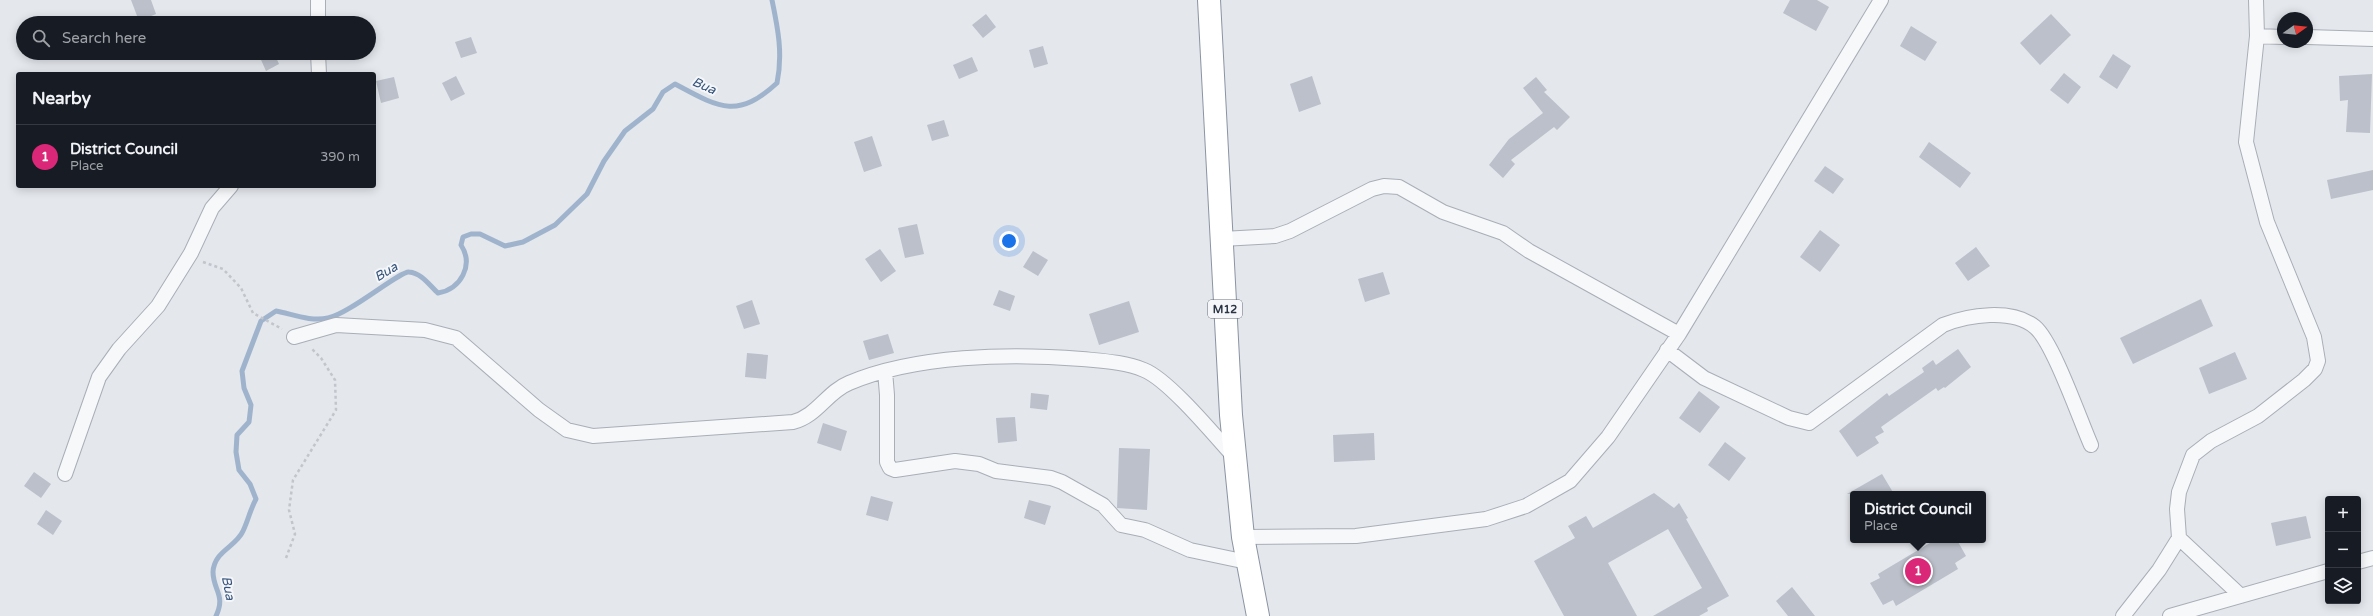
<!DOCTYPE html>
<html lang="en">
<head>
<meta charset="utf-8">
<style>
	:root { --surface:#171b24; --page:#20242c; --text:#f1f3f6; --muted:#9ea1a6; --line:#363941; --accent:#db2777 }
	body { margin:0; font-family:"Varela Round",sans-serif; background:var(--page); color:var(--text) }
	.controls { position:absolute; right:12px; bottom:12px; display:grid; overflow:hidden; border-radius:4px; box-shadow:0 2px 10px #0003 }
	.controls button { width:36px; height:36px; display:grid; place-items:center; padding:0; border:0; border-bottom:1px solid var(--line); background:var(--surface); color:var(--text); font:20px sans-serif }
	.compass { position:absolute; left:2277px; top:12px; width:36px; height:36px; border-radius:50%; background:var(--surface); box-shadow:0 2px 10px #0003; rotate:75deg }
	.you { position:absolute; left:1009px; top:241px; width:14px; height:14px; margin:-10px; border:3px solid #fff; border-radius:50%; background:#1a73e8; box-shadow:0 0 0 6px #1a73e833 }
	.badge { display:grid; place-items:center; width:26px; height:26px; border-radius:50%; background:var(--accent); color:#fff; font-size:13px; font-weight:700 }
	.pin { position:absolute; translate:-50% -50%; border:2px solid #fff; box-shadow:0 1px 4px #0006 }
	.popup { position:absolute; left:1850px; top:491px; width:136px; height:52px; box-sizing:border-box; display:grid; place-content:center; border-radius:4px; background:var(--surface); filter:drop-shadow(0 1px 3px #0005); font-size:13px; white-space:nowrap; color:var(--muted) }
	.popup b { font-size:15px; color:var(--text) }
	.popup::after { content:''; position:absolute; left:50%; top:100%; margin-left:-8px; border:8px solid transparent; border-top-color:var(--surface) }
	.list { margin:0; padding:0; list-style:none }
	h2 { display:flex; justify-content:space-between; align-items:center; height:52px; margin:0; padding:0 16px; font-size:17px }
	h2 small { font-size:13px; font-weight:400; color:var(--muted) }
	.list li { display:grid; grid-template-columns:26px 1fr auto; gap:12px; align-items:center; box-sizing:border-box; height:64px; padding:0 16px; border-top:1px solid var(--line) }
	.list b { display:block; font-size:15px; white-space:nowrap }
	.list p { margin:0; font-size:13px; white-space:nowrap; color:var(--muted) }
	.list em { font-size:13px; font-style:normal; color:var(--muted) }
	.icon { flex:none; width:22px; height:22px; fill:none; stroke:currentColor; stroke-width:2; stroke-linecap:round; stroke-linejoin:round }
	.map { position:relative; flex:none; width:2373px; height:616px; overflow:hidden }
	.search { position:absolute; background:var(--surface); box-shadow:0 2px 10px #0003; left:16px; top:16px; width:360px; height:44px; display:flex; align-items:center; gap:10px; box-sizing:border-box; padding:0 14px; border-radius:22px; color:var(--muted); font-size:15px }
	.panel { position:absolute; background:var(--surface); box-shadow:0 2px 10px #0003; left:16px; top:72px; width:360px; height:116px; border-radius:4px }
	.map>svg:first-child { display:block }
</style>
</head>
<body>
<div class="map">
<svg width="2373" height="616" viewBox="0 0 2373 616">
	<rect width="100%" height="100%" fill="#e4e7ec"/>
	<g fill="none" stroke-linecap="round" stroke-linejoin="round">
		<!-- stream -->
		<path stroke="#9fb4cc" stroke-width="5" d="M 216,616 C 226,595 213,590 213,572 C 214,551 236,547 243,531 C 248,521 250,510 256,499 L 250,484 L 239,470 L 236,452 L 237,435 L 249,422 L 251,405 L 244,388 L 242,371 L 261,321 L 276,311 C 292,314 311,322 328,318 C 349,314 400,271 409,272 C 422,273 430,286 438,293 C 461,289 474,265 461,245 L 463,237 L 471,234 L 480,234 L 505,246 L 523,242 L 555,225 L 587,194 L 604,161 L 625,131 L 653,109 L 663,92 L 675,84 C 718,107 737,120 777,83 C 783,54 778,29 772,0"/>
	</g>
	<!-- building -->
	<path fill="#bbc0ca" d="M 131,0 L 151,0 L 156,14 L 139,21 Z
		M 1790,0 L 1817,0 L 1829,7 L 1816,31 L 1783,13 Z
		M 986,14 L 996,27 L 983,38 L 972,25 Z
		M 2051,14 L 2071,35 L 2040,65 L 2020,43 Z
		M 1911,26 L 1937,42 L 1925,61 L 1900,46 Z
		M 471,37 L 477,53 L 461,58 L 455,42 Z
		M 1043,46 L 1048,64 L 1034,68 L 1029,50 Z
		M 258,53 L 274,53 L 279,64 L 266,71 Z
		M 2113,54 L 2131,66 L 2117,89 L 2099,77 Z
		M 972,57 L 978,71 L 959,79 L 953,65 Z
		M 2064,73 L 2081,87 L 2068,104 L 2050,90 Z
		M 2372,74 L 2370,133 L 2346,132 L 2348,100 L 2340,101 L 2339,76 Z
		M 456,76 L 465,94 L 451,101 L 442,83 Z
		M 1312,76 L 1321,104 L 1299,112 L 1290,84 Z
		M 394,77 L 399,98 L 381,103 L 376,81 Z
		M 1536,77 L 1547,90 L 1544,92 L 1570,117 L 1557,130 L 1554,127 L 1511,160 L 1515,164 L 1503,178 L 1489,165 L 1509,139 L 1543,113 L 1523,88 Z
		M 944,120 L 949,136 L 932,141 L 927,125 Z
		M 872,136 L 882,166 L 864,172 L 854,142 Z
		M 1929,142 L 1971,173 L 1960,188 L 1919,157 Z
		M 1825,166 L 1844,179 L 1833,194 L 1814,181 Z
		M 2373,170 L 2373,190 L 2331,199 L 2327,180 Z
		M 917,224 L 924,254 L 905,258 L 898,228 Z
		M 1820,230 L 1840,245 L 1820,272 L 1800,257 Z
		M 1976,247 L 1990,266 L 1968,281 L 1955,263 Z
		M 880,249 L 896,271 L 881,282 L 865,259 Z
		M 1033,251 L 1048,260 L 1038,276 L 1023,267 Z
		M 1383,272 L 1390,294 L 1365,302 L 1358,279 Z
		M 999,290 L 1015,296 L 1010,311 L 993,305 Z
		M 2201,299 L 2213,326 L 2133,364 L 2120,338 Z
		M 752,300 L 760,324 L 744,329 L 736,306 Z
		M 1129,301 L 1139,332 L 1099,345 L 1089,314 Z
		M 888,334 L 894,353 L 869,360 L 863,341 Z
		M 1958,349 L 1971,367 L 1945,388 L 1944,387 L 1938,391 L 1936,388 L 1881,427 L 1884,432 L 1875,437 L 1879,443 L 1857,457 L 1839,431 L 1887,393 L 1889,396 L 1924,372 L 1922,368 L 1933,360 L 1936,365 Z
		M 2235,352 L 2247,379 L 2209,394 L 2199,368 Z
		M 747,353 L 768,355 L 766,379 L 745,377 Z
		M 1699,391 L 1720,407 L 1700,433 L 1679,418 Z
		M 1031,393 L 1049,395 L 1047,410 L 1030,408 Z
		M 1015,417 L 1017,441 L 998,443 L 996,418 Z
		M 823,423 L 847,431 L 841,451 L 817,443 Z
		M 1374,433 L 1375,460 L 1334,462 L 1333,435 Z
		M 1725,442 L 1746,458 L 1729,481 L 1708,465 Z
		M 1119,448 L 1150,449 L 1147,510 L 1117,508 Z
		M 34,472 L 51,484 L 41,498 L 24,486 Z
		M 1882,474 L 1894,494 L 1847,494 Z
		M 1654,493 L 1674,508 L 1679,503 L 1688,518 L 1686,519 L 1729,596 L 1707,608 L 1708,611 L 1699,616 L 1653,616 L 1702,588 L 1668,529 L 1608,563 L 1637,616 L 1564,616 L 1534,561 L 1575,538 L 1568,526 L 1586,516 L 1593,528 Z
		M 871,496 L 893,502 L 888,521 L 866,515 Z
		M 1029,500 L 1051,506 L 1045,525 L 1024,518 Z
		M 46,510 L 62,521 L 53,535 L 37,524 Z
		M 2306,516 L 2311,538 L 2276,546 L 2271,523 Z
		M 1935,540 L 1957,540 L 1966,556 L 1955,563 L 1958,569 L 1896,606 L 1893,600 L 1883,605 L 1870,583 L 1880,578 L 1878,574 Z
		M 1792,587 L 1815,616 L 1788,616 L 1776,601 Z"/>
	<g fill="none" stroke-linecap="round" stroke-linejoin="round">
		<defs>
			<path id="street" d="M 318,0 L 318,23
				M 2257,36 L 2283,37
				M 2307,37 L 2373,39
				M 318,53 L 319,74
				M 1222,239 L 1275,236 L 1290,231 L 1372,189 L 1384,186 L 1399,187 L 1443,212 L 1503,233 L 1529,251 L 1679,334
				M 294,337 L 336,325 L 425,330 L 456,338 L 539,410 L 567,430 L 593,436 L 793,422 C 817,416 827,392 849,383 C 915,355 1010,353 1082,359 C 1102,361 1125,362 1144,370 C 1169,380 1215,436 1235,458
				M 1667,350 L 1704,378 L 1789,418 L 1809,423 L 1943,325 C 1968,315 2012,308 2035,327 C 2053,342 2080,420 2091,445
				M 885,371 L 887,395 L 887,462 L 890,468 L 895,470 L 955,461 L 979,464 L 996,471 L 1051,478 L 1062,482 L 1103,505 L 1121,525 L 1145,530 L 1190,550 L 1247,562
				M 65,474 L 99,377 L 119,349 L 158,306 L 191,253 L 212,208 L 231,186
				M 1243,537 L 1356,536 L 1486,519 L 1526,506 L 1570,481 L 1608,437 L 1679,334 L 1881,0
				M 2179,538 L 2241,596
				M 2358,562 L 2373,558
				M 2123,616 L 2159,570 L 2179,538 L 2177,509 L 2179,492 L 2193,455 L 2211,441 L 2258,416 L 2304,380 L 2315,369 L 2318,361 L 2314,337 L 2267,222 L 2246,142 L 2257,36 L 2256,0
				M 2170,616 L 2328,571"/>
			<path id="highway" d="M 1209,0 L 1231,415 L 1243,537 L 1258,616"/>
		</defs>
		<!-- street casing -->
		<use href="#street" stroke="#a9aeb7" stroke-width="16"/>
		<!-- highway casing -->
		<use href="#highway" stroke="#8b94a3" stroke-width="24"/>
		<!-- path -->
		<path stroke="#c2c5cb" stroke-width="2.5" stroke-dasharray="3 3" stroke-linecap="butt" d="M 203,262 L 223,269 L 241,288 L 253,313 L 282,329
			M 286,558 L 295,534 L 289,510 L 293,480 L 336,410 L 335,380 L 321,358 L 311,348"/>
		<!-- street -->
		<use href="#street" stroke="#f7f8fa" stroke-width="14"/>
		<!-- highway -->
		<use href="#highway" stroke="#fff" stroke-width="22"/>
	</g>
	<g text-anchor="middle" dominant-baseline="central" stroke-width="4" stroke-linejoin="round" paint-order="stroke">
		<!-- shield labels -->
		<rect fill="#f4f6f9" stroke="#676e7b" stroke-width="1" x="1208" y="300" width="34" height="18" rx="3"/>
		<g font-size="11" font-weight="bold" fill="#2b3445">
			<text x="1225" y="309">M12</text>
		</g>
		<!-- water labels -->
		<g font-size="13" font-style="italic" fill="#34527a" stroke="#f4f6f9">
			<text transform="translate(704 86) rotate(24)">Bua</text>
			<text transform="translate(386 272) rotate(-31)">Bua</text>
			<text transform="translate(228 588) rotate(79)">Bua</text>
		</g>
	</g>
</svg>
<div class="controls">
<button>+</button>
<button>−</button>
<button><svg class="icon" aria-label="layers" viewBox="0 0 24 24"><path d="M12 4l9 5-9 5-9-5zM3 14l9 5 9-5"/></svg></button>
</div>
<svg class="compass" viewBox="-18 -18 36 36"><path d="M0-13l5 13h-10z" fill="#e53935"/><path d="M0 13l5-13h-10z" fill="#9ea1a6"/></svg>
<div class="you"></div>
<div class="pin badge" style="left:1918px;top:571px">1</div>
<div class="popup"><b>District Council</b>Place</div>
<div class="search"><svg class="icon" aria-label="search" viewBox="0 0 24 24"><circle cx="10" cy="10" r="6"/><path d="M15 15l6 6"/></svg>Search here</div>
<section class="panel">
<h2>Nearby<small></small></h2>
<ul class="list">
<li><span class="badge">1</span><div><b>District Council</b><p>Place</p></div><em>390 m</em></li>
</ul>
</section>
</div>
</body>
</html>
